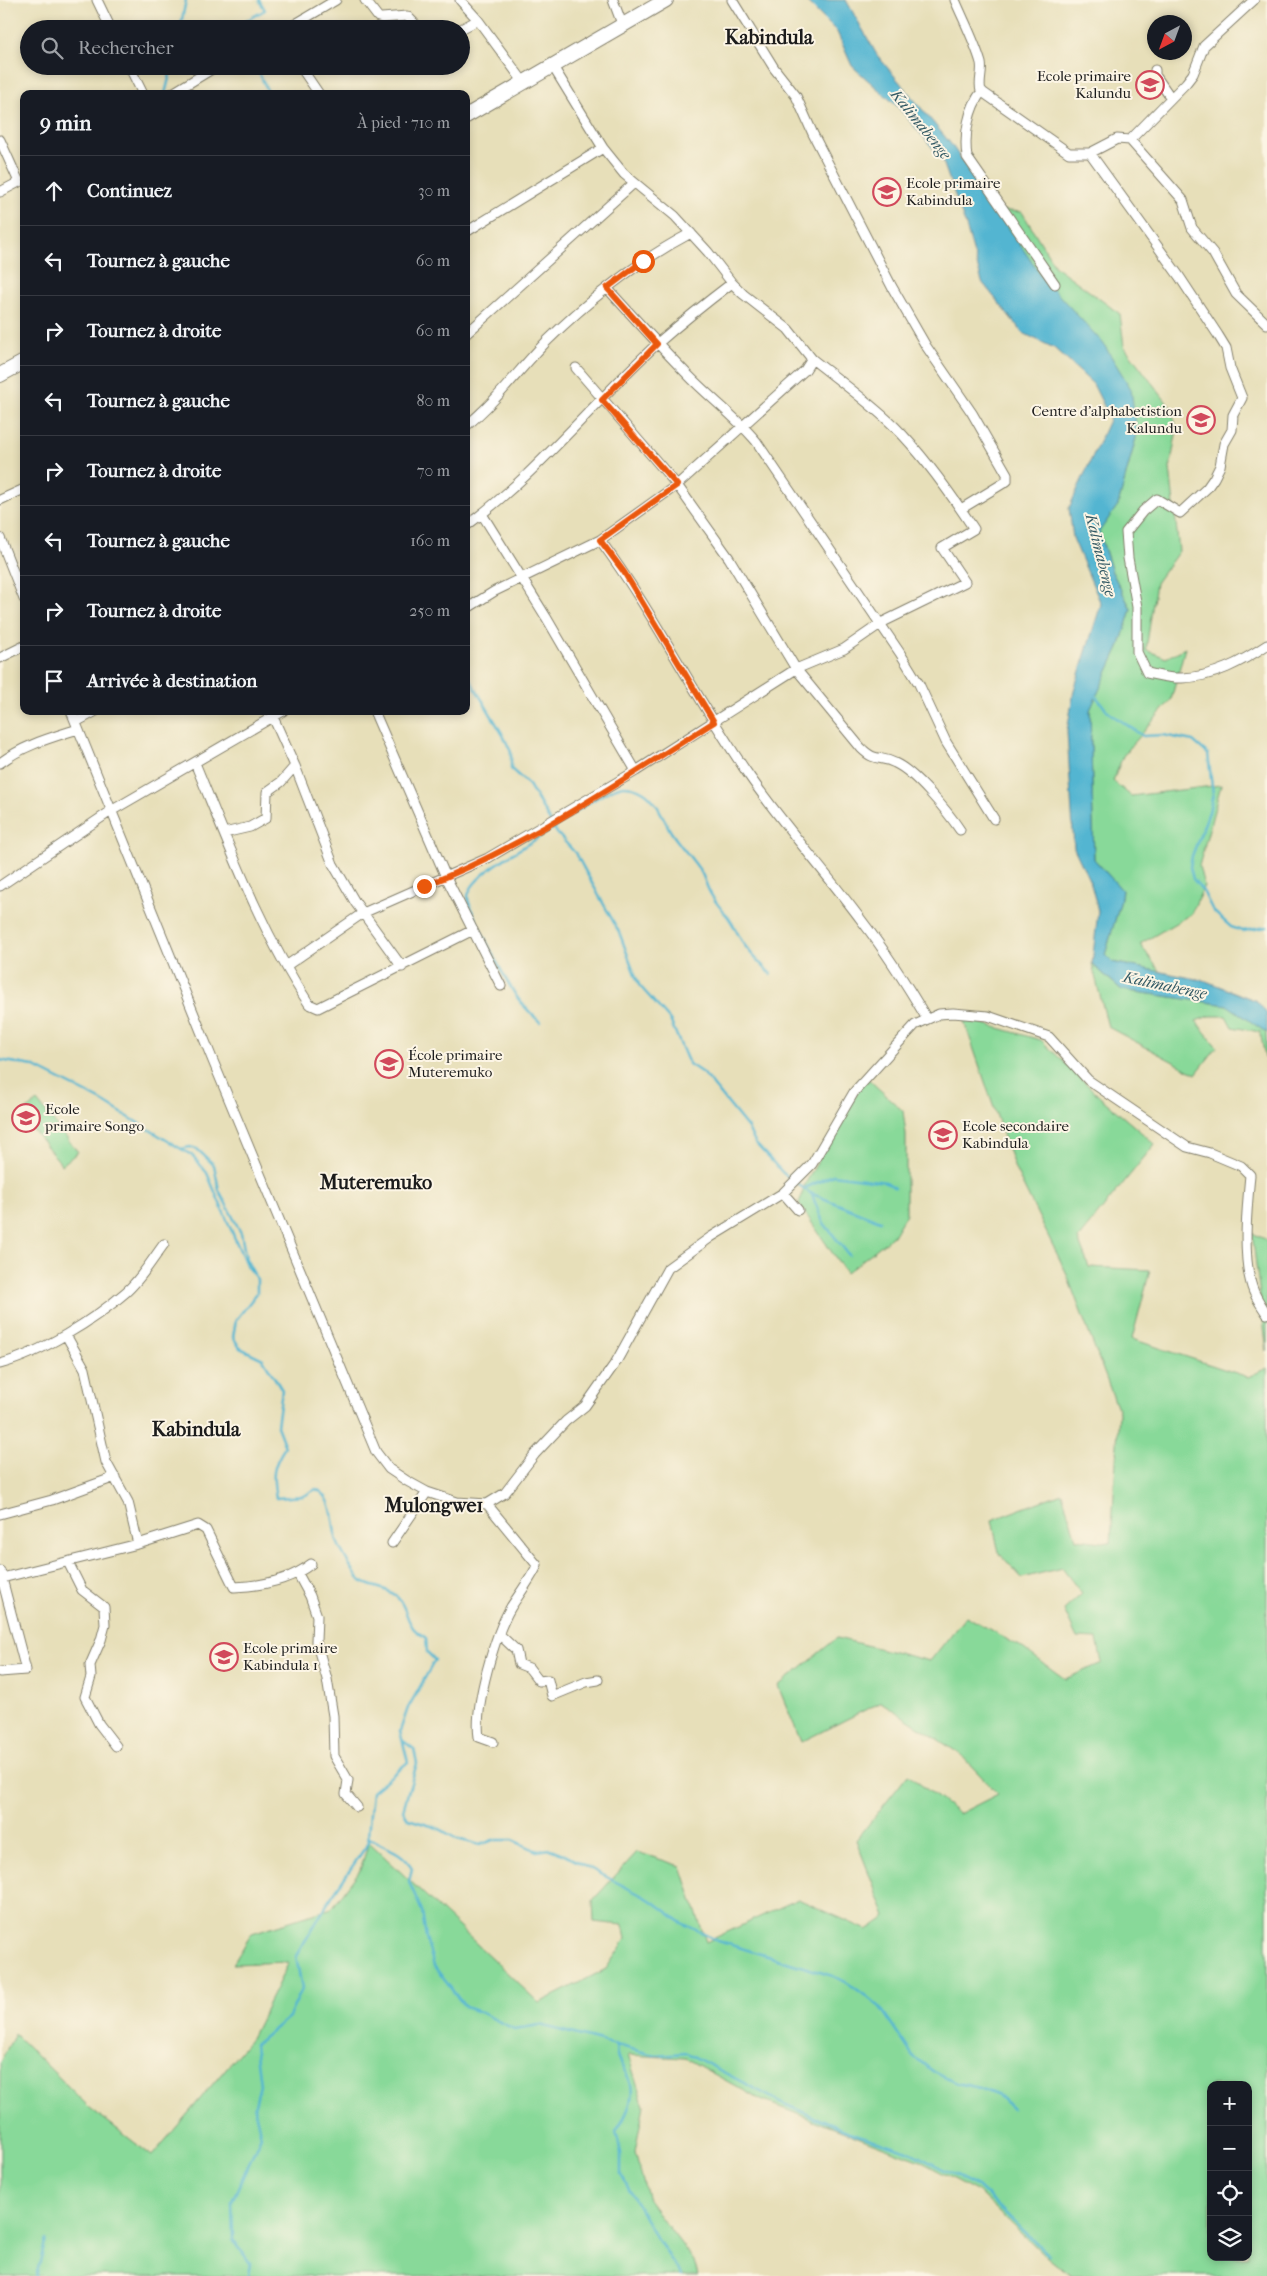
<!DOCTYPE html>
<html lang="fr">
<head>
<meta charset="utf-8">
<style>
	:root { --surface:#171b24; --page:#20242c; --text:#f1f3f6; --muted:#9ea1a6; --line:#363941 }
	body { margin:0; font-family:"IM FELL French Canon",serif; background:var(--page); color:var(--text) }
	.controls { position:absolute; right:15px; bottom:15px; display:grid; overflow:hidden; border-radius:10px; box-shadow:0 2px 8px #0003 }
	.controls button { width:45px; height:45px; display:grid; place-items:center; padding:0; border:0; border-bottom:1px solid var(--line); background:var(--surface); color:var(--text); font:25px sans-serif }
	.compass { position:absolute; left:1147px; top:15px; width:45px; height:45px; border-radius:50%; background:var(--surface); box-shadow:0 2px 8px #0003; rotate:221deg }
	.stop { position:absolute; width:15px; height:15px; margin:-11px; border:4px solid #ea580c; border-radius:50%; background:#fff }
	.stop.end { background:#ea580c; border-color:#fff; box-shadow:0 1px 5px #0008 }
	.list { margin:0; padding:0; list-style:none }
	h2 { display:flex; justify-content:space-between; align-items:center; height:65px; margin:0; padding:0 20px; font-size:21px }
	h2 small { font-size:16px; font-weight:400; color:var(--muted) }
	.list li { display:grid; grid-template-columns:32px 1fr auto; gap:15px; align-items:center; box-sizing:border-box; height:70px; padding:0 20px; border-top:1px solid var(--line) }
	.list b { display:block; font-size:19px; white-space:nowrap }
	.list em { font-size:16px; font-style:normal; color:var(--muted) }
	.icon { flex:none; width:28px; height:28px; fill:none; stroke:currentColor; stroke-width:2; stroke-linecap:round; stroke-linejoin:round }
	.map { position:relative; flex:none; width:1267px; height:2276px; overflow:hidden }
	.search { position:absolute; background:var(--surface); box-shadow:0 2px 8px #0003; left:20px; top:20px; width:450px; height:55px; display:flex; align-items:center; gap:12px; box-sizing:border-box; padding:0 18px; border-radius:28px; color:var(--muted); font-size:19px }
	.panel { position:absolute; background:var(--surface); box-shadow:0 2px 8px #0003; left:20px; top:90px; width:450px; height:625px; border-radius:10px }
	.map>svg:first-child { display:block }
</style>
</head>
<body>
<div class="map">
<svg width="1267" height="2276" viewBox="0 0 1267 2276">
	<rect width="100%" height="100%" fill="#fcf5e5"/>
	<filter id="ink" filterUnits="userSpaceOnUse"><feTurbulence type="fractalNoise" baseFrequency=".02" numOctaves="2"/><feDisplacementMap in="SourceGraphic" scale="10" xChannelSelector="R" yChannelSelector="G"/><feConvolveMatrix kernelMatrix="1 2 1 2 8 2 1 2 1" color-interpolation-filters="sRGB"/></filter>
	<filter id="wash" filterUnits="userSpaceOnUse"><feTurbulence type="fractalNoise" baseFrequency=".0096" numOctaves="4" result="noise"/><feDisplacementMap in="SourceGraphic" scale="20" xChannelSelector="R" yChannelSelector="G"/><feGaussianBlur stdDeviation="1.12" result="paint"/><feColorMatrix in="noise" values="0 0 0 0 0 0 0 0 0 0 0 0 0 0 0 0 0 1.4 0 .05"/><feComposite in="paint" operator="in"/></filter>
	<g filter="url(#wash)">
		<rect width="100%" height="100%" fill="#e7dfb9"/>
		<!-- green -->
		<path fill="#88d999" stroke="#527a5a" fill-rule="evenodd" d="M 995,210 L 1022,212 L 1055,266 L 1120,314 L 1124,346 L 1171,408 L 1177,429 L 1170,468 L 1179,551 L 1156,583 L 1146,650 L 1166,658 L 1185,648 L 1171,700 L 1123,756 L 1113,781 L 1131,796 L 1221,785 L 1199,866 L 1204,886 L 1191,914 L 1140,944 L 1160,972 L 1112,962 L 1105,955 L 1120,903 L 1122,891 L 1094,859 L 1090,709 L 1120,645 L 1131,609 L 1112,572 L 1099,531 L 1118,505 L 1137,434 L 1042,277 Z
			M 1092,964 L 1122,990 L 1228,1005 L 1266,1032 L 1267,1067 L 1260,1032 L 1232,1027 L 1226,1016 L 1209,1016 L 1196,1021 L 1217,1047 L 1196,1074 L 1108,1027 Z
			M 963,1018 L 1041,1040 L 1101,1098 L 1155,1144 L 1078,1239 L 1089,1267 L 1150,1270 L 1132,1339 L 1248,1377 L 1267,1368 L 1267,2276 L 1071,2276 L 1047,2257 L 978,2192 L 920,2161 L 761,2100 L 685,2058 L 628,2055 L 644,2106 L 635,2152 L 648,2200 L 694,2261 L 698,2276 L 0,2276 L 0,2062 L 15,2034 L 90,2108 L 152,2156 L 250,2040 L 289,1962 L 233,1964 L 252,1933 L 332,1908 L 360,1870 L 369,1842 L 539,2003 L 606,1969 L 626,1939 L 623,1925 L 594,1922 L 593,1900 L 637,1852 L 681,1866 L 706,1942 L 798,1899 L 867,1930 L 886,1917 L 856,1840 L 908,1775 L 959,1814 L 998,1794 L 960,1754 L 881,1702 L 801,1742 L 778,1686 L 837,1638 L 930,1661 L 966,1616 L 1024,1649 L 1065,1679 L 1102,1663 L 1097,1639 L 1077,1638 L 1064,1610 L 1082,1594 L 1062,1568 L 1022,1578 L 999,1553 L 992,1520 L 1062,1493 L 1076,1539 L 1111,1543 L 1119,1412 L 1065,1270 L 1015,1169 ZM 1211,2085 L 1248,2085 L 1248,2257 L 1211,2257 Z
			M 866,1077 L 903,1111 L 906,1134 L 906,1214 L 893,1236 L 846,1273 L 799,1204 L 805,1184 Z
			M 37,1101 L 78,1152 L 62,1165 L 21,1115 Z
			M 1252,1233 L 1267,1240 L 1267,1351 Z"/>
		<!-- water -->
		<path fill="#52b5d1" stroke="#376876" d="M 805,0 L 846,0 L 877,55 L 951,144 L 1042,277 L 1103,343 L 1131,389 L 1137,434 L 1118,505 L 1099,532 L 1112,572 L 1131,609 L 1120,645 L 1090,710 L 1094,859 L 1122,890 L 1120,903 L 1105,955 L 1112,962 L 1206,981 L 1257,1001 L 1267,1014 L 1267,1033 L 1227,1005 L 1122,990 L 1092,964 L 1098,911 L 1091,884 L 1074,848 L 1067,731 L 1074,690 L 1101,604 L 1073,538 L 1069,508 L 1110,418 L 1093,384 L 1054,348 L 1023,333 L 982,282 L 966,226 L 942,159 L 897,106 L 852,66 L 837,32 Z"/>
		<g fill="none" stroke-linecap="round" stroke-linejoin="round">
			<!-- stream -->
			<path stroke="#52b5d1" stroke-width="2.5" d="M 180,29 L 186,0
				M 251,29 L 247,20 L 265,10 L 259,0
				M 256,66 L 269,94
				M 165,94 L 172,66
				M 466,673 L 503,735 L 511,752 L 511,769 L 529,785 L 557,833 L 576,854 L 619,932 L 639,985 L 670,1020 L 689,1064 L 704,1074 L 748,1128 L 755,1143 L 783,1173 L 810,1193 L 880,1221
				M 1095,695 L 1108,712 L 1143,736 L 1163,735 L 1193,741 L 1208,754 L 1213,794 L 1209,812 L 1192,856 L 1190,867 L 1193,879 L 1203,891 L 1213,911 L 1231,927 L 1243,931 L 1267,927
				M 540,1022 C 530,1013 520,1003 513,991 C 505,978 466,906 468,896 C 472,872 535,842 555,827 C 571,815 600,793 619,787 C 626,784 638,788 644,792 C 658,801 663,819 671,832 C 680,846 692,858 701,872 C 705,879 707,889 712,896 C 716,903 722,910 728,917 C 734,925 738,935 743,943 C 751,955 761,964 771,974
				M 0,1060 L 33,1066 L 100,1100 L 193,1156 L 207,1173 L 247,1267 L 257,1279 L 257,1293 L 236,1320 L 233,1337 L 240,1348 L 263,1359 L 282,1390 L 277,1426 L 285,1447 C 272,1467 272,1475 276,1498 L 304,1496 L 316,1489 C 336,1498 331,1524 337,1541 C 339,1548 356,1577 361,1581 C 370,1588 387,1587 396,1596 C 406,1605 405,1616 412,1626 C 414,1631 422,1635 426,1638 L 427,1652 L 435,1660 L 408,1708 L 400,1731 L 408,1762 L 372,1792 L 368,1836 L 369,1842 L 332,1896 L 296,1956 L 302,1989 L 289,2017 L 255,2045 L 260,2085 L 254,2108 L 261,2136 L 232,2201 L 233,2239 L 250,2263 L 248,2276
				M 181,1149 L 190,1147 L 197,1149 L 214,1165 L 219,1190 L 241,1233 L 246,1259 L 254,1274
				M 805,1188 L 833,1175 L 886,1182 L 895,1188
				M 812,1195 L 823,1222 L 849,1255
				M 402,1740 L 414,1749 L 417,1763 L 403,1810 L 408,1819 L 438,1828 L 457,1839 L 480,1845 L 493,1840 L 512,1840 L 537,1851 L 550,1849 L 563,1854 L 654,1902 L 682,1923 L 718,1941 L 833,1976 L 854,1987 L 880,2007 L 913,2056 L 934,2072 L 956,2083 L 976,2087 L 999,2096 L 1013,2109
				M 368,1837 C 385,1849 401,1849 412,1868 L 409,1882 L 422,1911 L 426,1938 L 434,1966 L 465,2007 L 482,2013 L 514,2029 L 540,2025 L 654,2055 L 687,2053 L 784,2104 L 849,2132 L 908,2151 L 978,2187 L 1049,2255
				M 616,2044 C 616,2061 621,2063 628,2077 C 638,2095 626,2116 616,2132 L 621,2153 L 621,2175 L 656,2237 L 682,2276
				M 36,2276 L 46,2240"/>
		</g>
	</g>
	<g filter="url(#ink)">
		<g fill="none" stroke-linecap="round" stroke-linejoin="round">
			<defs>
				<path id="minor" d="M 97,0 L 111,29
					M 365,0 L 378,17 L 382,18 L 407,16 L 420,29
					M 460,0 L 478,20 L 525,84
					M 613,0 L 622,24
					M 732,0 L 774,68 L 796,96 L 813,134 L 892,287 L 926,346 L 972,413 L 1007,474 L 1007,481 L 961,509
					M 955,0 C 964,21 975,42 981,63 C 983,73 978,82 981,91 L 1069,153 L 1090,153 L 1117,139 L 1130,140 L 1183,200 L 1192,228 L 1213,253 L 1236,294 L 1267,324
					M 287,29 L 336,0
					M 461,29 L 478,20
					M 129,66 L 143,94
					M 300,66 L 319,94
					M 1155,70 L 1155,75 L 1171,98
					M 982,91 C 968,109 964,135 967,157 L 1055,284
					M 171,94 L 217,66
					M 0,140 L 19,182 L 0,192
					M 1130,140 L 1186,83 L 1193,74 L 1204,46 L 1254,0
					M 1090,153 L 1179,276 L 1218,335 L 1226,348 L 1230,368 L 1242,398 L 1233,415 L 1232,430 L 1224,444 L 1220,466 L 1214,478 L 1207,488 L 1180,513 L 1157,499 L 1143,511 L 1126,532 L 1128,558 L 1137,607 L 1137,652 L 1147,673 C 1158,675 1171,679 1182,678 C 1214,677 1241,662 1267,645
					M 466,232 L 603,148
					M 607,288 C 635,319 663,350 693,380 C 714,401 737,418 756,441 L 900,653 L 919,684 L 946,742 L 994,819
					M 466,334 L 633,184
					M 576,368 L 677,485 L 729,558 L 796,669 L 861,748 C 876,763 880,755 895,763 C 915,772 948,812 960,830
					M 466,426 C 497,401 520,368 548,340 C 591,298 638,261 691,233
					M 0,500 L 24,489
					M 482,514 L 546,617 L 636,771
					M 466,526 C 538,473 593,403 658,343 C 682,322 707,302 732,283
					M 0,538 L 24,599
					M 600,540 C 655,614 695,698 748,774 C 783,825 825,871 862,921 C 886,952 907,985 927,1019
					M 466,609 L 495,591 L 600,540 L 677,485 L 805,370 L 812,359 L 788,329 L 743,294 L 732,283 L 708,252 L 675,216 L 624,174 L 603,148 L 552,65
					M 0,658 L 24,646
					M 71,711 L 213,1061 L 376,1452 L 389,1469 L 407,1481 L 427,1492 L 457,1502 L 487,1504 L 505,1493 L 535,1454 L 566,1421 L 585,1406 L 616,1362 L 668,1268 L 711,1237 L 783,1193 L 812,1164 L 854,1092 L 915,1025 L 939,1014 L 953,1013 L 988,1016 L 1049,1037 L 1088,1080 L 1187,1147 L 1210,1153 L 1241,1166 L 1250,1175 C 1247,1208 1242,1256 1252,1287 C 1255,1297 1261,1305 1267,1314
					M 374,711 L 446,877 L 501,986
					M 273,717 L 295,766 L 333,864 L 355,902 L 402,967
					M 76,722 L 96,711
					M 0,763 C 24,745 50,738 78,729
					M 195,763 C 229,845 260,930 309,1004 L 318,1008 L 473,930
					M 224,833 L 250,827 L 266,818 L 267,792 L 281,782 L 295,766
					M 0,886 L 111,811 L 283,711
					M 286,966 L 363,913 L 488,858 L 636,771 L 796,669 L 844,649 L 883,622 L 965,582 L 942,548 L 974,529 C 951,494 925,457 895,427 C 869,402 840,381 812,359
					M 783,1193 L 798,1210
					M 66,1335 L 85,1369 L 106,1462 L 128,1502 L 138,1544
					M 0,1364 C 41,1353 94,1320 126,1292 C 141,1279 152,1260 164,1244
					M 487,1504 L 537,1565 C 536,1571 516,1599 511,1607 C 495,1634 474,1706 479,1737 L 493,1742
					M 0,1514 L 52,1500 L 115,1477
					M 392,1543 L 427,1492
					M 68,1562 L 82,1590 L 104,1607 L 105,1625 L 101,1640 L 90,1665 L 91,1677 L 85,1697 L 99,1724 L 116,1746
					M 0,1571 L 26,1670 L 0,1672
					M 298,1574 L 310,1596 L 317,1616 L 316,1641 L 327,1679 L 333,1716 L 334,1756 L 348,1780 L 346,1794 L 357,1807
					M 2,1578 L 138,1544 L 198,1525 L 206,1530 L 234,1587 C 261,1586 289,1581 311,1564
					M 499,1634 L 516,1650 L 519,1664 L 529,1668 L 539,1681 L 548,1680 L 552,1696 L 586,1682 L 598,1680"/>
				<path id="highway" d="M 466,116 L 666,0
					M 0,375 L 24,362"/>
			</defs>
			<!-- minor casing -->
			<use href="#minor" stroke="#827e6a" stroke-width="11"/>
			<!-- highway casing -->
			<use href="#highway" stroke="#827e6a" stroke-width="16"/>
			<!-- minor -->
			<use href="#minor" stroke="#fff" stroke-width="9"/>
			<!-- highway -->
			<use href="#highway" stroke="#fff" stroke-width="14"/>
		</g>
	</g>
	<g fill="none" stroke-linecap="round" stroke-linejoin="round" filter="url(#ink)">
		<!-- route -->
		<path stroke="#ea580c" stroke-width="6" d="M 424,886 C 525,847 622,780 714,722 L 624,572 L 600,540 L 677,485 L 602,400 L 657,344 L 607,288 L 643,261"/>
	</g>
	<!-- icons -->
	<defs>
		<symbol id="school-ring" viewBox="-11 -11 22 22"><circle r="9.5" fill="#fcf5e5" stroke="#d1495b" stroke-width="1.5"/><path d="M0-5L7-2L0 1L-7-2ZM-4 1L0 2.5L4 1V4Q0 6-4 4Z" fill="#d1495b"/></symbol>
	</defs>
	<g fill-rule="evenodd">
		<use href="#school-ring" x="1134" y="69" width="32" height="32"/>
		<use href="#school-ring" x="871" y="176" width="32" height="32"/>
		<use href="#school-ring" x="1185" y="404" width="32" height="32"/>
		<use href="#school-ring" x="373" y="1048" width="32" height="32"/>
		<use href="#school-ring" x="10" y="1102" width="32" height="32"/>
		<use href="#school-ring" x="927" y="1119" width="32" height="32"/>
		<use href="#school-ring" x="208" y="1641" width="32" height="32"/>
	</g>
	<g text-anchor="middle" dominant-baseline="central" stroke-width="4" stroke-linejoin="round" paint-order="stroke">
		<!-- poi labels -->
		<g font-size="15" fill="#1c1c1c" stroke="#fcf5e5" text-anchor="start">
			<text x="1131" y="76" text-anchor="end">Ecole primaire<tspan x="1131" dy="17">Kalundu</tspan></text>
			<text x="906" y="183">Ecole primaire<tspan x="906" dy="17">Kabindula</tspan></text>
			<text x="1182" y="411" text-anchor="end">Centre d'alphabetistion<tspan x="1182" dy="17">Kalundu</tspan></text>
			<text x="408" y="1055">École primaire<tspan x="408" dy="17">Muteremuko</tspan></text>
			<text x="45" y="1109">Ecole<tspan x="45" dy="17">primaire Songo</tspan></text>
			<text x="962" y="1126">Ecole secondaire<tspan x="962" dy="17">Kabindula</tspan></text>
			<text x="243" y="1648">Ecole primaire<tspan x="243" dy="17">Kabindula 1</tspan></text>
		</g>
		<!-- water labels -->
		<g font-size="16" font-style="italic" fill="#325964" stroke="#fcf5e5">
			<text transform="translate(921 124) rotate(51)">Kalimabenge</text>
			<text transform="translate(1101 555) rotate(76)">Kalimabenge</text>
			<text transform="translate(1165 985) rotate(12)">Kalimabenge</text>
		</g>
		<!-- district labels -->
		<g font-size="20" font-weight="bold" fill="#1c1c1c" stroke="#fcf5e5">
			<text x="769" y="37">Kabindula</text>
			<text x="376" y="1182">Muteremuko</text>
			<text x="196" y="1429">Kabindula</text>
			<text x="434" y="1505">Mulongwe1</text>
		</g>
	</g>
</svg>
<div class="controls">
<button>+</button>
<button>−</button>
<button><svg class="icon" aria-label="locate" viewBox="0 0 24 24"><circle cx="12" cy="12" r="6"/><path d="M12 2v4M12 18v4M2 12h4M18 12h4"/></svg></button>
<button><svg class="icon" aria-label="layers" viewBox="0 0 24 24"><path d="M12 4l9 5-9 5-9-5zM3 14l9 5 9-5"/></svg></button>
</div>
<svg class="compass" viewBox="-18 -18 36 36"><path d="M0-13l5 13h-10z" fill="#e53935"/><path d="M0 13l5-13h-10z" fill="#9ea1a6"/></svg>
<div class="stop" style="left:643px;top:261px"></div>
<div class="stop end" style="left:424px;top:886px"></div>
<div class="search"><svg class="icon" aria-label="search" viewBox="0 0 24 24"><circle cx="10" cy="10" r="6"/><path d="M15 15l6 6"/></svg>Rechercher</div>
<section class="panel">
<h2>9 min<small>À pied · 710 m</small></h2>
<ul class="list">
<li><svg class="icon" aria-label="ahead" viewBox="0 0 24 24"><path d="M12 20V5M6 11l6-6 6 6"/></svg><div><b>Continuez</b></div><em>30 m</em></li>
<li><svg class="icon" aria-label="left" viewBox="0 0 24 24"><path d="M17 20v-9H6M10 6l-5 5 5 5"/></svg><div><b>Tournez à gauche</b></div><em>60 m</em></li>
<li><svg class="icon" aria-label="right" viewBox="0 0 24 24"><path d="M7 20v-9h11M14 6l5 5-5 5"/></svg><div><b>Tournez à droite</b></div><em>60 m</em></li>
<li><svg class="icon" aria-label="left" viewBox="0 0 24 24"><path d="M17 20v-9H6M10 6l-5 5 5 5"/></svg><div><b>Tournez à gauche</b></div><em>80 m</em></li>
<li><svg class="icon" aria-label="right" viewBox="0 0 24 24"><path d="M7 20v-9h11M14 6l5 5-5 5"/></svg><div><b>Tournez à droite</b></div><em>70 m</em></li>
<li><svg class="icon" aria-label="left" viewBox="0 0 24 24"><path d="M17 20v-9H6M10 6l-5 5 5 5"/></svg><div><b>Tournez à gauche</b></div><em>160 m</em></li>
<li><svg class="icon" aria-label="right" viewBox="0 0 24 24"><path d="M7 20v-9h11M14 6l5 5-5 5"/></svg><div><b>Tournez à droite</b></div><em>250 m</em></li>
<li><svg class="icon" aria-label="arrive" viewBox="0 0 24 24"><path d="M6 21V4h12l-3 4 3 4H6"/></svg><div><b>Arrivée à destination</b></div></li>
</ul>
</section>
</div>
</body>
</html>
